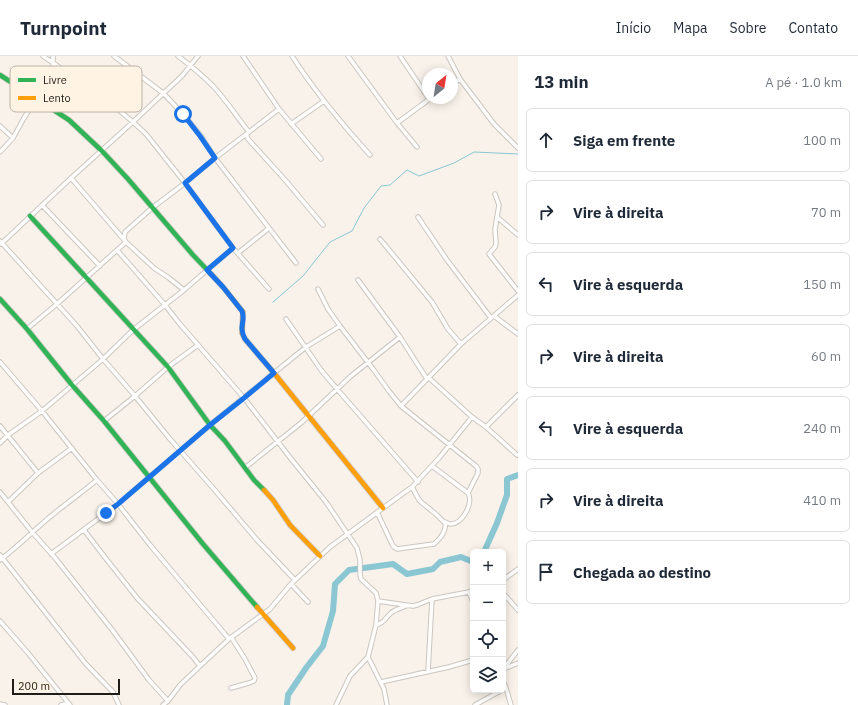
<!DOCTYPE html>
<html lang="pt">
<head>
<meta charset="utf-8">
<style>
	:root { --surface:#fff; --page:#f2f2f3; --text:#1f2937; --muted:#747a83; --line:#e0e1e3 }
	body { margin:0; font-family:"IBM Plex Sans",sans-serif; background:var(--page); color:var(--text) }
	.controls { position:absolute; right:12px; bottom:12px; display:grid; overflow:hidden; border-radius:6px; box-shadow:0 2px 10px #0003 }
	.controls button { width:36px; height:36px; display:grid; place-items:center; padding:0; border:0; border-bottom:1px solid var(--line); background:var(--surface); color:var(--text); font:20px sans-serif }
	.compass { position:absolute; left:422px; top:12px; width:36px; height:36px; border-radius:50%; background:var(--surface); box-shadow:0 2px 10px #0003; rotate:30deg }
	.scale { position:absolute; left:12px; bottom:10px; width:108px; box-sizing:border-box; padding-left:4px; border:2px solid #201c17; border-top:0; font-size:11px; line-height:14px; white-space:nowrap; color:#201c17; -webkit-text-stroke:3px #fff3e4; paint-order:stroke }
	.stop { position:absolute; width:12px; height:12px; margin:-9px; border:3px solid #1a73e8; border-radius:50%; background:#fff }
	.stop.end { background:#1a73e8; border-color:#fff; box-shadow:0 1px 4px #0008 }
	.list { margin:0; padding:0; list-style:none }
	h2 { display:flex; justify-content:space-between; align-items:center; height:52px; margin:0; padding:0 16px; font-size:17px }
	h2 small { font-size:13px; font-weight:400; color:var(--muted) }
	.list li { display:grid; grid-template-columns:26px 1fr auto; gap:12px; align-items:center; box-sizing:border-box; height:64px; margin:0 8px 8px; padding:0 8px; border:1px solid var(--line); border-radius:6px }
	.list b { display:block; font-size:15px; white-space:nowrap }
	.list em { font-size:13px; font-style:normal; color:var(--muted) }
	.icon { flex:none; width:22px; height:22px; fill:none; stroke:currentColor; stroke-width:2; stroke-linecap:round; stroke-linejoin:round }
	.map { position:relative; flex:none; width:518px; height:649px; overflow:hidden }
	header { display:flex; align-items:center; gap:24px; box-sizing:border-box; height:56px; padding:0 20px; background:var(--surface); border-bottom:1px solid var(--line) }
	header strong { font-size:19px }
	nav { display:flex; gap:22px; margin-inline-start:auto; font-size:14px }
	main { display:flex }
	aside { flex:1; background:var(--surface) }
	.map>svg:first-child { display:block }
</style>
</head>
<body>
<header>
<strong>Turnpoint</strong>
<nav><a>Início</a><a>Mapa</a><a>Sobre</a><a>Contato</a></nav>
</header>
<main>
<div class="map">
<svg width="518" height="649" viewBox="0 0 518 649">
	<rect width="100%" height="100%" fill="#f9f2ea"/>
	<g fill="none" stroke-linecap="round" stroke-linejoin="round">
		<!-- stream -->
		<path stroke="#8ac7d3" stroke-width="1" d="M 273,246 L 303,220 L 330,186 L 352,175 L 364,152 L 381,130 L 390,129 L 407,114 L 419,120 L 454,107 L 474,96 L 518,98"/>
		<!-- river -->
		<path stroke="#8ac7d3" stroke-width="6" d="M 484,496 L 497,467 L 507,439 L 507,423 L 518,419
			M 287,649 L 288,639 L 306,612 L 323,590 L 333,555 L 335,528 L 349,514 L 393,508 L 407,518 L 433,513 L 440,506 L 461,501 L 473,506"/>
		<defs>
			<path id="street" d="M 43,0 L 94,35 L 114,50 L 133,66 L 146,78 L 185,127 L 233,192 L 269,233
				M 114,0 L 163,37 L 183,58 L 201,80 L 215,102 L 296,207
				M 178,0 C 190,9 202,19 213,30 C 226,44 237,61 249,76
				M 243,0 L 279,53 L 321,103
				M 292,0 C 315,36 342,68 370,99
				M 348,0 L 397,67 L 417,91
				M 400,0 L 429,43
				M 448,0 L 460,23 L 494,68 L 518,92
				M 452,28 L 460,23
				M 397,67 L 431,42
				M 291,68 L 324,45
				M 0,70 L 13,82
				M 246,78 L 248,83 L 286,125 L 323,169
				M 0,96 L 13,82 L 24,62 L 51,18 L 53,13 L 53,0
				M 71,122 L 126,186 L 154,212 L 169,222 L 184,234 L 233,192
				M 495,138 L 499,149 L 495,173 L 496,187 L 495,191 L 489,198 L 518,235
				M 42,149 L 100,210
				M 418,161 L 447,204 L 491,262
				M 497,161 L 518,179
				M 124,183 L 125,176 L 152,152 L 185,127 L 215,102 L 279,53
				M 380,183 L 432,246 L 448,273 L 461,288
				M 0,185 L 77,270 L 103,303 L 135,340 L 168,311 L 198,289
				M 1,188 L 71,122 L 133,66 L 153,47 L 182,20 L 198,0
				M 117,194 L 165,249 L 179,267 L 244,342 L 292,404 L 326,446 L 357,492 L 360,504 L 360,519 L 361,523 L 376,537 L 378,545 L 376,569 L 368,601 L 384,633 L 387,649
				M 238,197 L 263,177 L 269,172
				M 358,224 L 400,281
				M 318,233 L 328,253 L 340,270 L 373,313 L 389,335 L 401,350 L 461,288 L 518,239
				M 494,260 L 518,278
				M 286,263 L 321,314 L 337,333 L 418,426
				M 27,273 L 57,248 L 126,186
				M 0,306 L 42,355 L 97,424 L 118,448 L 150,489 L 229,583
				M 429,322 L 472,361 L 486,371 L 517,399
				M 401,350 L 476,410 L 478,413 L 478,417 L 468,437
				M 104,365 L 135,340 L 170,383 L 213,432 L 257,484 L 295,524
				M 0,370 L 38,417 L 72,392
				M 486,371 L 518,339
				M 0,387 L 8,379 L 42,355 L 103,303 L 133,274 L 184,234
				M 246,411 L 301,367 L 351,320 L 400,281 L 427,323
				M 412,431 C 415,436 417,441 420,445 C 424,449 428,451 432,455 C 437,458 440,463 444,466 C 445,466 450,468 450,468 C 462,469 474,447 468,437 L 432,410
				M 0,436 L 32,476 L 56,503 L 113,575 L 149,624 L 168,645
				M 8,446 L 38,417
				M 377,456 L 393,490 L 397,493 L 434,488 C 441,482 447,475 445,466
				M 84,474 L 107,504 L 138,543 L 192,600 L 200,610
				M 51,498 L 118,448 L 210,369 L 306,291 L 340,270
				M 0,499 L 86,608 L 113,636 L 119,649
				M 0,504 C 16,492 29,479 44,466 C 61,451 80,438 97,424
				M 503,524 L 518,513
				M 291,528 L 308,546
				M 469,536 L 473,546
				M 503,537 L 518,554
				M 378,545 L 413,550 L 417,549 L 432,543 L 469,536 L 473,534
				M 0,565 L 28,597 L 70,649
				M 376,569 C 386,566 384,563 391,557 C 395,553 402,552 406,550
				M 231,581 L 245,603 L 255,622 L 254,625 L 249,627 L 231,632
				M 504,612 L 518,594
				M 506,612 L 518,607
				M 428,615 L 432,543
				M 503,625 L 506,632 L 511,649
				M 381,626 L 449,611 L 473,604
				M 0,648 L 5,649
				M 61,649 L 68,647
				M 163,649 L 168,645 L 180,629 L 200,610 L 229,583 L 270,553 L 291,528 L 330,491 L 383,452 L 412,431 L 439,402 L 472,361
				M 336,649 L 350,620 L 368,601
				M 475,649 L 502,634"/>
			<path id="fast" d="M 0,19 L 69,64 L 102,95 L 128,123 L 193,199 L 212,219
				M 30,160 L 168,311 L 210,369 L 225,385 L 254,424 L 264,434
				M 0,243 L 27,273 L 72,329 L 104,365 L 203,488 L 257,551"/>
			<path id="slow" d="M 212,219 L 223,231 L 243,256 L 242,277 L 245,283 L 274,317 L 383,452
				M 264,434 L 273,444 L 290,469 L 320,500
				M 257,551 L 293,592"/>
		</defs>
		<!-- street casing -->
		<use href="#street" stroke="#cbc6c0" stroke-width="5.5"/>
		<!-- fast casing -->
		<use href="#fast" stroke="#cbc6c0" stroke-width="6"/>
		<!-- slow casing -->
		<use href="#slow" stroke="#cbc6c0" stroke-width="6"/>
		<!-- street -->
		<use href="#street" stroke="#fefdfc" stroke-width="3.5"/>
		<!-- fast -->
		<use href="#fast" stroke="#30b455" stroke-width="4.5"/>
		<!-- slow -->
		<use href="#slow" stroke="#ff9f0a" stroke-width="4.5"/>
	</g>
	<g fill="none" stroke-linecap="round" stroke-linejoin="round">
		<!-- route -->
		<path stroke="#1a73e8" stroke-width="5" d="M 106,457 L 118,448 L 210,369 L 244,342 L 274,317 L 245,283 C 238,270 246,265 242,255 L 223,231 L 207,214 L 233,192 L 185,127 L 215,102 L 200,80 L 183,58"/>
	</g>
	<!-- legend -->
	<rect x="10" y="10" width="132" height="46" rx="6" fill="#fff3e4" stroke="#bcb2a6" stroke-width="1"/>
	<rect x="18" y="22" width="18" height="4" fill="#30b455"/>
	<rect x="18" y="40" width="18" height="4" fill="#ff9f0a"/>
	<g font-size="11" fill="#201c17">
		<text x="43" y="28">Livre</text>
		<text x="43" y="46">Lento</text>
	</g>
</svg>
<div class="controls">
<button>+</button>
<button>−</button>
<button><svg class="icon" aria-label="locate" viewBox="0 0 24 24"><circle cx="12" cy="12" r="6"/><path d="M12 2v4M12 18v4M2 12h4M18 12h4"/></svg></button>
<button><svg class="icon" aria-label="layers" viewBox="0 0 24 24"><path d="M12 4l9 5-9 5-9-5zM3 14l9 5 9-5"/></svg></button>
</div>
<svg class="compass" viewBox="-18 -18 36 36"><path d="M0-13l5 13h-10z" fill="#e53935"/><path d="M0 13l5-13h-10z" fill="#747a83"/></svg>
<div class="scale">200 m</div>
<div class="stop" style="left:183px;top:58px"></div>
<div class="stop end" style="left:106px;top:457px"></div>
</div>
<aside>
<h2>13 min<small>A pé · 1.0 km</small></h2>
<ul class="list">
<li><svg class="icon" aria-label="ahead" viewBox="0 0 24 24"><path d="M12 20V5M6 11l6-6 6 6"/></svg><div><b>Siga em frente</b></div><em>100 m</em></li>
<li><svg class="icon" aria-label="right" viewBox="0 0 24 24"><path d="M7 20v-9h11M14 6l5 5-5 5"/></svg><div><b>Vire à direita</b></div><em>70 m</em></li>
<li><svg class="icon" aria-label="left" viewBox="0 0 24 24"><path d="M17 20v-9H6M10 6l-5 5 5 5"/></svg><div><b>Vire à esquerda</b></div><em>150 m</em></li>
<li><svg class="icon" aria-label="right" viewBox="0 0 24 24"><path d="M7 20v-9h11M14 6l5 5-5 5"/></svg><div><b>Vire à direita</b></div><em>60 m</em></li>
<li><svg class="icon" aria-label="left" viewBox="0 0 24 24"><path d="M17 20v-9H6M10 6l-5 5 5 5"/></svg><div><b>Vire à esquerda</b></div><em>240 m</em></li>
<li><svg class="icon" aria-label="right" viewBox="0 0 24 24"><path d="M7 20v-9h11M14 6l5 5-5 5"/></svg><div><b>Vire à direita</b></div><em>410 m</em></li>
<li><svg class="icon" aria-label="arrive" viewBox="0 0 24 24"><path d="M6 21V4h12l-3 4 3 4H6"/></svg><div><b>Chegada ao destino</b></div></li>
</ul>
</aside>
</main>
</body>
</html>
